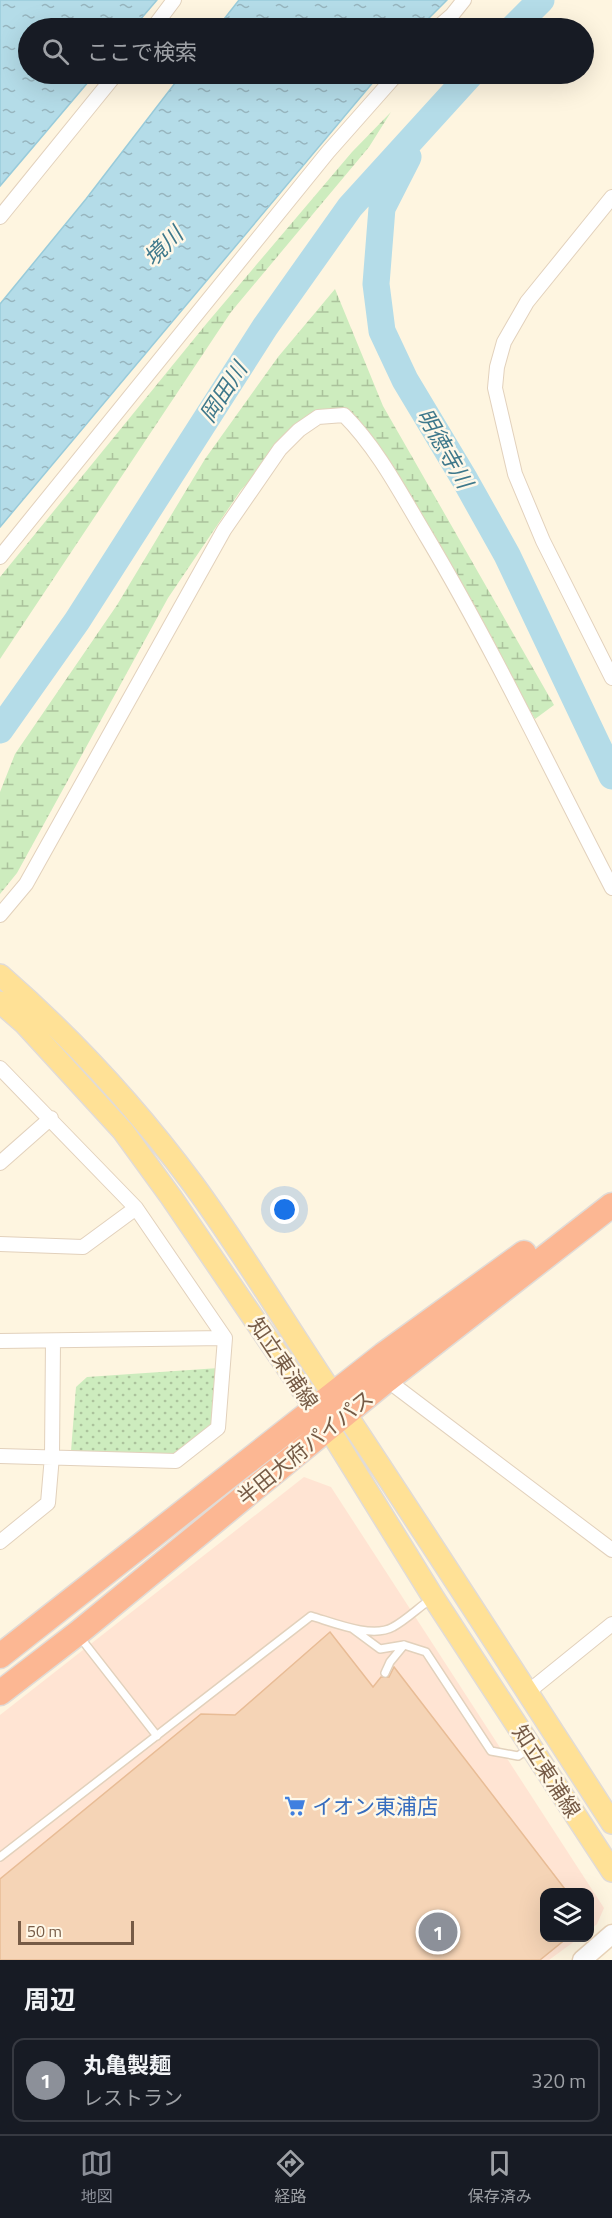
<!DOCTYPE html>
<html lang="ja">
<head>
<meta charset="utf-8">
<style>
	:root { --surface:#171b24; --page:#242831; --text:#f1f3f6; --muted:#9ea1a6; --line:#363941; --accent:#8c9099 }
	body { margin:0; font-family:"Titillium Web","Noto Sans JP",sans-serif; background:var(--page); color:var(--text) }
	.controls { position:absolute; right:18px; bottom:18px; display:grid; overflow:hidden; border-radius:12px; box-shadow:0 6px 24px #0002 }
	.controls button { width:54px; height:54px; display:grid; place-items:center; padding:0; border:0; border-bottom:2px solid var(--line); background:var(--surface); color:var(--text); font:30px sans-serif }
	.scale { position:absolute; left:18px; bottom:15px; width:116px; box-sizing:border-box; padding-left:6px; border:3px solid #765b46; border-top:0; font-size:16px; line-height:21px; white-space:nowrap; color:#765b46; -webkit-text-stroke:4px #fff8e8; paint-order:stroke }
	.you { position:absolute; left:285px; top:1210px; width:21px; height:21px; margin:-15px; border:4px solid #fff; border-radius:50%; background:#1a73e8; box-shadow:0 0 0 9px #1a73e833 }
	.badge { display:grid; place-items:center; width:39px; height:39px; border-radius:50%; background:var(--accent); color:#fff; font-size:20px; font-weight:700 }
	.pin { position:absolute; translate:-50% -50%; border:3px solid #fff; box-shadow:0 2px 6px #0006 }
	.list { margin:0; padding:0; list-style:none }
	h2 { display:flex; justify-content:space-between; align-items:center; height:78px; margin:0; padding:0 24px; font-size:26px }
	h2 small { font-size:20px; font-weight:400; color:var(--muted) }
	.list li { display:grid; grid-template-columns:39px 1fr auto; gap:18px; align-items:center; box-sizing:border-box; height:84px; margin:0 12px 12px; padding:0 12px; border:2px solid var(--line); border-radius:12px }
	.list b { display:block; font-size:22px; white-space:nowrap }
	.list p { margin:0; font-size:20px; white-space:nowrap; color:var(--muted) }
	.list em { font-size:20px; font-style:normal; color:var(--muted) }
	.icon { flex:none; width:33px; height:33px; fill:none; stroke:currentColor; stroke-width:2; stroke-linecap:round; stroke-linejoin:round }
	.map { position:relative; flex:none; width:612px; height:1960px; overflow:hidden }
	.search { position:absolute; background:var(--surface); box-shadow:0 6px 24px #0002; left:18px; right:18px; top:18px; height:66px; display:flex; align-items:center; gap:15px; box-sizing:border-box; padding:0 21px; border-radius:33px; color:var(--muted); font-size:22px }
	.sheet { height:174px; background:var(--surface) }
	nav { display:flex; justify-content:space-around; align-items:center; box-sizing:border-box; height:84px; border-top:2px solid var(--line); background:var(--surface); font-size:16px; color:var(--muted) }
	nav a { display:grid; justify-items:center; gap:3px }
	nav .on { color:var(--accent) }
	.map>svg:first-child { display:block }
</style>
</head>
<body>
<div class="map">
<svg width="612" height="1960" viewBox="0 0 612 1960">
	<defs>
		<pattern id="grass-dots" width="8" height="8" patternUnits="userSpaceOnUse" patternTransform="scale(1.5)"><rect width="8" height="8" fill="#cdecbe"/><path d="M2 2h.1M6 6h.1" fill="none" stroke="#abc29c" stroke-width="1.8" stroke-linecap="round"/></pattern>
		<pattern id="wetland-marsh" width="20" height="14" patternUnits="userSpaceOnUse" patternTransform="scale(1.5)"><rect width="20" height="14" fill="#cdecbe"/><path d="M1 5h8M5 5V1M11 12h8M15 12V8" fill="none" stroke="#abc29c"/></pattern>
		<pattern id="water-ripples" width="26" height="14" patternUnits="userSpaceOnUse" patternTransform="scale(1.5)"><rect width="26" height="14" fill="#b4dce8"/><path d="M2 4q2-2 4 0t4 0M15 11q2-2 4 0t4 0" fill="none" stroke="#97b5be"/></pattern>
	</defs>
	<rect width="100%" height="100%" fill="#fef5e0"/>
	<!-- commercial -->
	<path fill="#ffe4d3" d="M 304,1477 L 331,1487 L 604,1908 L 597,1924 L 590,1930 L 590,1892 L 544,1892 L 544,1938 L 579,1938 L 549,1960 L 0,1960 L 0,1715 Z"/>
	<!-- grass -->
	<path fill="url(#grass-dots)" d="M 219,1368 L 218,1428 L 176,1461 L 70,1464 L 76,1387 L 87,1377 Z"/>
	<!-- wetland -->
	<path fill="url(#wetland-marsh)" d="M 391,112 L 369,147 L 231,312 L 0,659 L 0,577 L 207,323 L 352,152 Z
		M 335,289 L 383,406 L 554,705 L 535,719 L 390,476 L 344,416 L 299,430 L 241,490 L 168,598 L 17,873 L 0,894 L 0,792 L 15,754 L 117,605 L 205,459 L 278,357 Z"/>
	<!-- water -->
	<path fill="url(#water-ripples)" stroke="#99cbda" stroke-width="1.5" d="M 0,0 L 157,0 L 133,28 L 28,28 L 28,74 L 95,74 L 0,186 Z
		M 239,0 L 447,0 L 419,28 L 217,28 Z
		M 182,74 L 380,74 L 0,527 L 0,304 L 86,199 Z"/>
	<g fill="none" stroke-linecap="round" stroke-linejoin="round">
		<!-- river -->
		<path stroke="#b4dce8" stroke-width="27" d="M 513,28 L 541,0
			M 408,157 L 382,208 L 376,284 L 382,331 L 405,380 L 465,480 L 507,555 L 612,776
			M 0,730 L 77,621 L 265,327 L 350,207 L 471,74"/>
	</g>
	<!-- building -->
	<path fill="#f5d4b6" stroke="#e8bc96" stroke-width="1.5" d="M 330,1632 L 373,1687 L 381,1677 L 389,1677 L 394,1667 L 568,1893 L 544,1893 L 544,1938 L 567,1938 L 540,1960 L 0,1960 L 0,1879 L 201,1714 L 235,1715 Z"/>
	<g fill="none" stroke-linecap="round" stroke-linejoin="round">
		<defs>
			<path id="lane" d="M 353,1629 L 380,1649 L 404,1645 L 426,1652 L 491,1751 L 518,1756 L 530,1748
				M 79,1636 L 157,1736
				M 385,1673 L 390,1662 L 404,1645
				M 0,1857 L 311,1616 C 332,1622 372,1639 393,1627 C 406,1620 418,1608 431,1599"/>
			<path id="street" d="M 153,28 L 174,0
				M 437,28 L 452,15 L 464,0
				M 612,197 L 527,302 L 504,342 L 497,367 L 495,388 L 515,474 L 543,541 L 612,678
				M 0,217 L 116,74
				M 0,557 L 328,152 L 397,74
				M 0,915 L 26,884 L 224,530 L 280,449 L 299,430 L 318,417 L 344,415 C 379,450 402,496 428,539 C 495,652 551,771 612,888
				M 0,1068 L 136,1208 L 225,1338 L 218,1428 L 176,1461 L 0,1456
				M 0,1163 L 51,1118
				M 0,1244 L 83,1247 L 136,1208
				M 0,1341 L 225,1338
				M 387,1380 L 612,1550
				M 0,1542 L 48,1503 L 52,1456 L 53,1341
				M 528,1692 L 612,1624"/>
			<path id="secondary" d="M 582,1960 L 612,1934"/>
			<path id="primary" d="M 0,975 C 71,1037 136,1107 193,1184 C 237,1244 277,1310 318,1372 C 418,1522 515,1673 612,1823
				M 0,1002 L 24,1023 L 123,1131 L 171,1197 L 329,1429 L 433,1597 L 612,1871"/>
			<path id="highway" d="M 0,1656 L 383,1355 L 524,1253
				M 0,1693 L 78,1633 L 387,1380 L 612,1205"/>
		</defs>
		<!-- lane casing -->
		<use href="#lane" stroke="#e2d1bc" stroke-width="10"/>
		<!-- street casing -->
		<use href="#street" stroke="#e2d1bc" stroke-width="16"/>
		<!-- secondary casing -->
		<use href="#secondary" stroke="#e8d3b9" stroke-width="21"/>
		<!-- primary casing -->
		<use href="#primary" stroke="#e1dbd6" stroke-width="24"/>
		<!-- highway casing -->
		<use href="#highway" stroke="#e1dbd6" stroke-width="27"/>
		<!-- lane -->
		<use href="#lane" stroke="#fff" stroke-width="7"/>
		<!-- street -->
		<use href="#street" stroke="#fff" stroke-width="14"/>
		<!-- secondary -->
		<use href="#secondary" stroke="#fff" stroke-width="18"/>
		<!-- primary -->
		<use href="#primary" stroke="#ffe196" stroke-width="21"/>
		<!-- highway -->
		<use href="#highway" stroke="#fcb793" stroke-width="24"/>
	</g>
	<!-- icons -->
	<defs>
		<symbol id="supermarket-bare" viewBox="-9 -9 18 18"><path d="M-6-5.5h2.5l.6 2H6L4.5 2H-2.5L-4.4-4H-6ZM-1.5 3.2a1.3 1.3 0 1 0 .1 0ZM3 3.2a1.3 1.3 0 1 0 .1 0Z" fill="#3f7fe0" stroke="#fff8e8" stroke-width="2.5" paint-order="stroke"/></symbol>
	</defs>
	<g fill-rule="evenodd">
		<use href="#supermarket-bare" x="280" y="1791" width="30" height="30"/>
	</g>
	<g text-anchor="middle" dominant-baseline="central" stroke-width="5" stroke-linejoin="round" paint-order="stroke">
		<!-- street labels -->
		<g font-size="21" fill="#765b46" stroke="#fff8e8">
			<text transform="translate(284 1363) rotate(56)">知立東浦線</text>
			<text transform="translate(305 1447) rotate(-39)">半田大府パイパス</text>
			<text transform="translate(547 1771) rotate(57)">知立東浦線</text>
		</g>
		<!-- shop labels -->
		<g font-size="21" fill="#366cbe" stroke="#fff8e8" text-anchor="start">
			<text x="312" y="1806">イオン東浦店</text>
		</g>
		<!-- water labels -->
		<g font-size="22" font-style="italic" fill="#3e788b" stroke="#fff8e8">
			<text transform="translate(163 246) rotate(-45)">境川</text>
			<text transform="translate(223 392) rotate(-57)">岡田川</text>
			<text transform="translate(445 448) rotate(60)">明徳寺川</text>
		</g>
	</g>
</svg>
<div class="controls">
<button><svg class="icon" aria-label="layers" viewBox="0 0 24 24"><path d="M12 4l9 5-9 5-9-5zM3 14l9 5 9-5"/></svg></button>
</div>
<div class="scale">50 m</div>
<div class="you"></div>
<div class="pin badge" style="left:438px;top:1932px">1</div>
<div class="search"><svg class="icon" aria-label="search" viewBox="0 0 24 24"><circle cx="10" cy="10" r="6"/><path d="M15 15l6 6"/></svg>ここで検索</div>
</div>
<section class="sheet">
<h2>周辺<small></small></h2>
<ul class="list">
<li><span class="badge">1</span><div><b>丸亀製麺</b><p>レストラン</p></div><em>320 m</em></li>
</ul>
</section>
<nav>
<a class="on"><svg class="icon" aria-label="map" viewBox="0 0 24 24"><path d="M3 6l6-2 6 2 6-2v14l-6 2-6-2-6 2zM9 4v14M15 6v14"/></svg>地図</a>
<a><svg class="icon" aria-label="directions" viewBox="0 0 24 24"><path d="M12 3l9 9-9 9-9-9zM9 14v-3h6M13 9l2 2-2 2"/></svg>経路</a>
<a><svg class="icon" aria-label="saved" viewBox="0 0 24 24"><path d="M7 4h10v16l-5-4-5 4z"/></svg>保存済み</a>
</nav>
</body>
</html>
